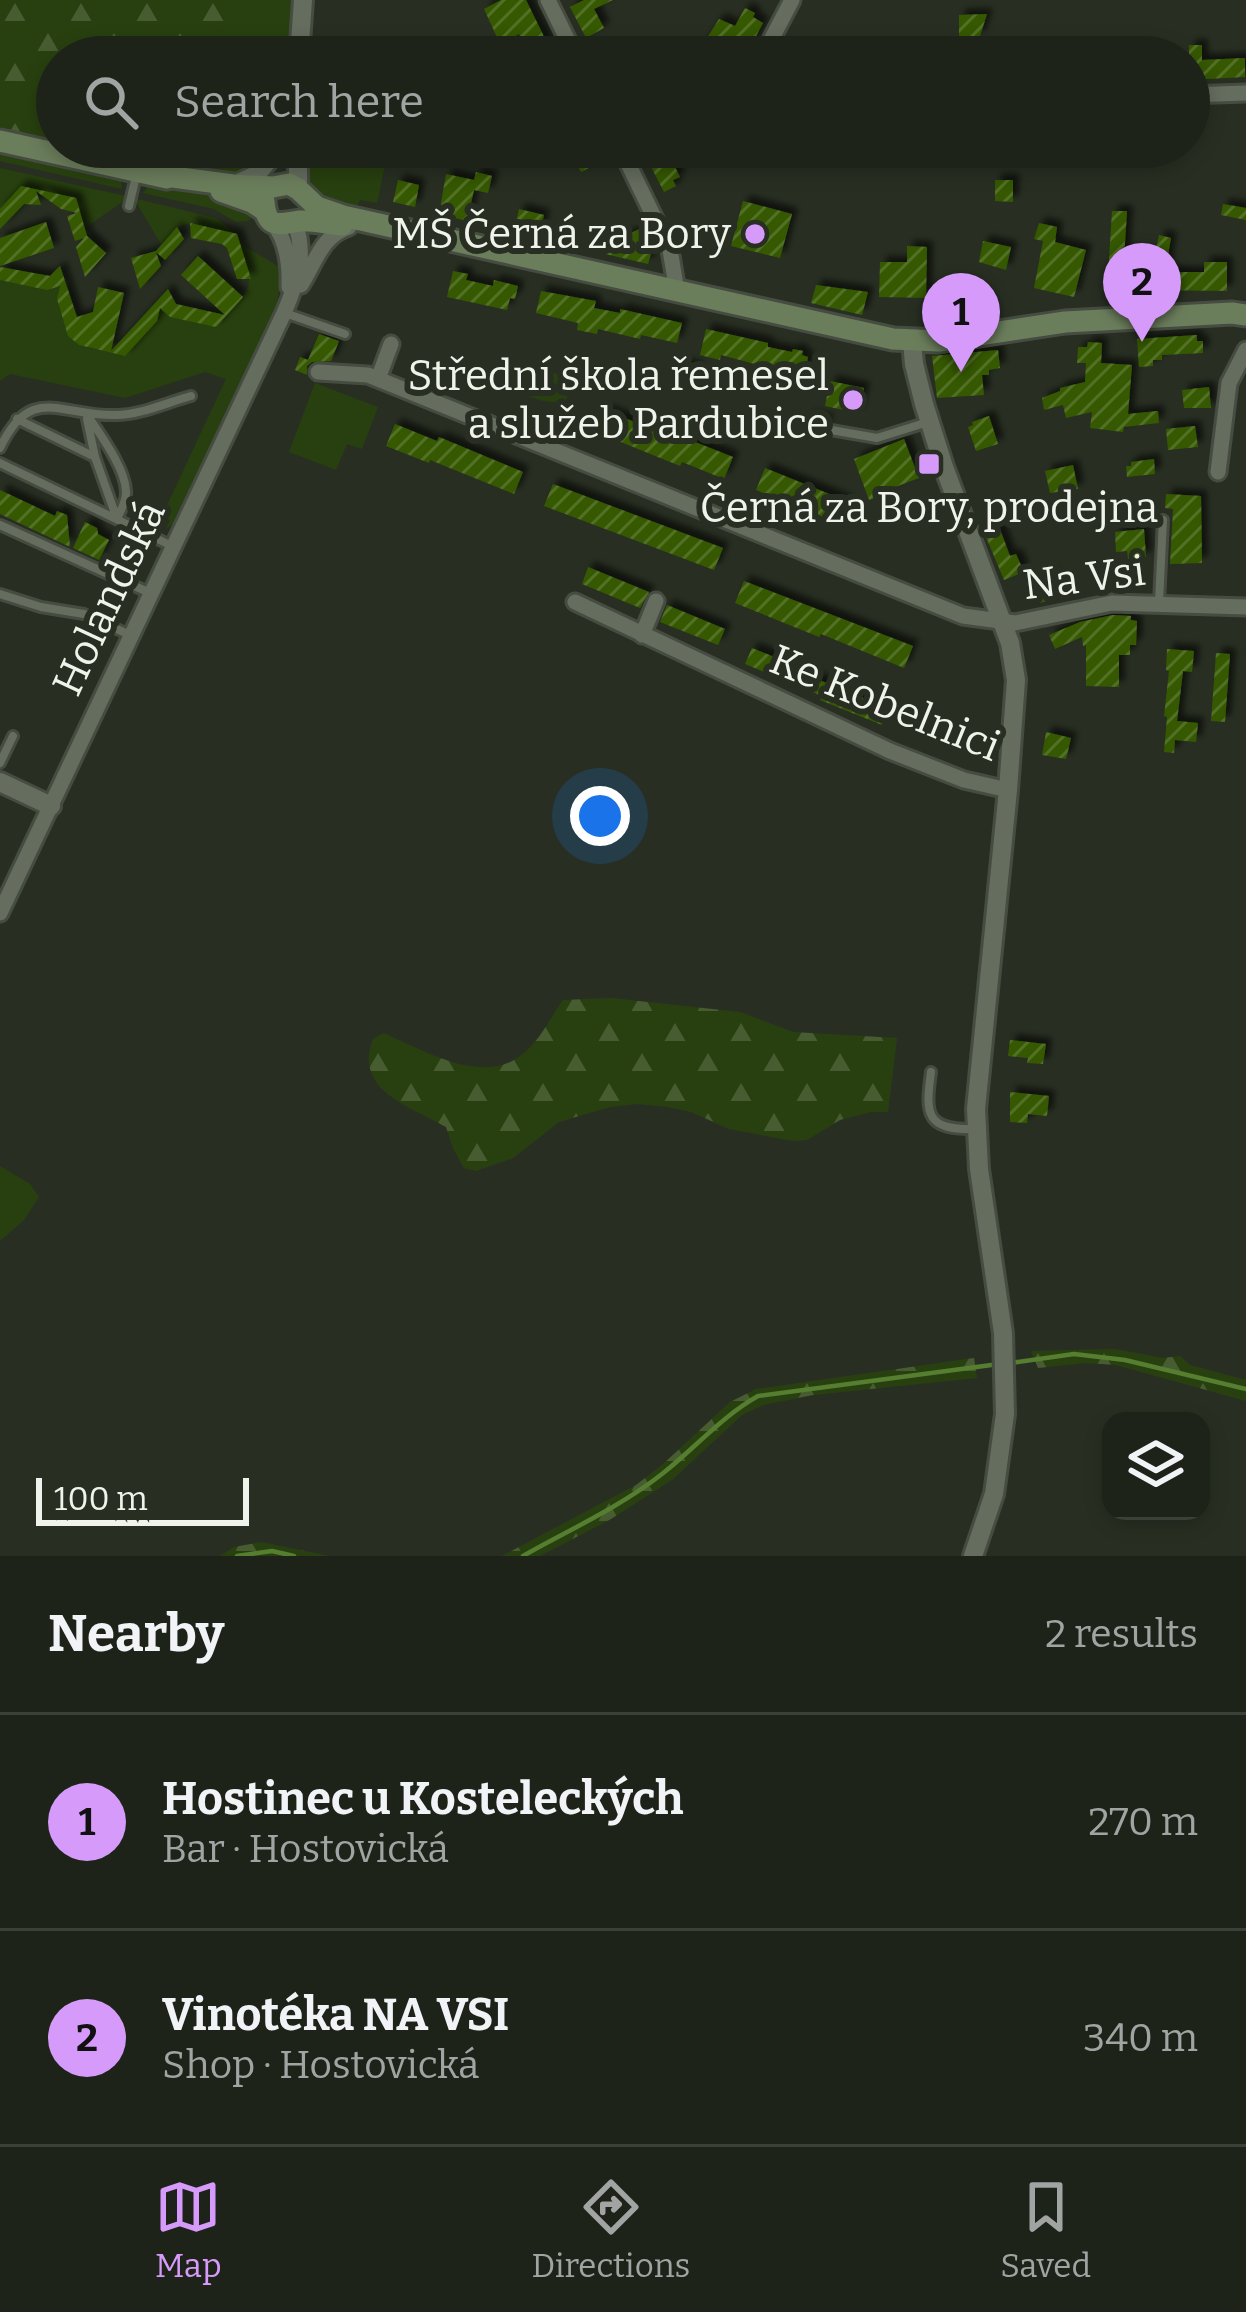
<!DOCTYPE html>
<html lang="en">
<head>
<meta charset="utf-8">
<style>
	:root { --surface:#1e231a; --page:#262b23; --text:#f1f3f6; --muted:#a1a4a2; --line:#3c4039; --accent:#d69bfa }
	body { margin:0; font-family:Bitter,serif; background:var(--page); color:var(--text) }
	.controls { position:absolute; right:36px; bottom:36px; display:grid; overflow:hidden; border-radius:24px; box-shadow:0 6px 18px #0003 }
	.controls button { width:108px; height:108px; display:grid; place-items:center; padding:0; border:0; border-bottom:3px solid var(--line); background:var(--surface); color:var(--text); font:60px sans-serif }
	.scale { position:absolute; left:36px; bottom:30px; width:213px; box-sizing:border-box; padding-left:12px; border:6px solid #eff3eb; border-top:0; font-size:33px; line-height:42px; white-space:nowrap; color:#eff3eb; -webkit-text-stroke:9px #282f22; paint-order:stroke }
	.you { position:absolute; left:600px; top:816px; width:42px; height:42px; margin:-30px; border:9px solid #fff; border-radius:50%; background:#1a73e8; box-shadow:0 0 0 18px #1a73e833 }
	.badge { display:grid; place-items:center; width:78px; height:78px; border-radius:50%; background:var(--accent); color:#111; font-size:39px; font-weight:700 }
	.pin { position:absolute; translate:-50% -99px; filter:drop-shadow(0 3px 6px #0008) }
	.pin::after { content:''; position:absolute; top:63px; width:42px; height:36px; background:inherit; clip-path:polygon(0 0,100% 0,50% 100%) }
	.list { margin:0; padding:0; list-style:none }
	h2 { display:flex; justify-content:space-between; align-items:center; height:156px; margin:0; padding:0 48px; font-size:51px }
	h2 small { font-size:39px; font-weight:400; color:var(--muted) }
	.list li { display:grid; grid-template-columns:78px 1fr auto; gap:36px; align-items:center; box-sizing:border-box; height:216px; padding:0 48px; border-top:3px solid var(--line) }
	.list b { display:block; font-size:45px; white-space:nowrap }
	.list p { margin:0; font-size:39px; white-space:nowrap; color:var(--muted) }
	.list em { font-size:39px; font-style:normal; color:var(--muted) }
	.icon { flex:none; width:66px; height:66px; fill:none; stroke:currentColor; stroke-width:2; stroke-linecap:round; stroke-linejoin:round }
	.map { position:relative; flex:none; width:1246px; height:1556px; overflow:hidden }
	.search { position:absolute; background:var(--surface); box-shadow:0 6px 18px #0003; left:36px; right:36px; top:36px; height:132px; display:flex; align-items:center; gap:30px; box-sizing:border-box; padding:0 42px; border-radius:66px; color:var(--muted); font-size:45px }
	.sheet { height:588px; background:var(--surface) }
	nav { display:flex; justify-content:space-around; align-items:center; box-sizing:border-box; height:168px; border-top:3px solid var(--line); background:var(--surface); font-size:33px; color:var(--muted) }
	nav a { display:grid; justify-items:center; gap:6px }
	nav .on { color:var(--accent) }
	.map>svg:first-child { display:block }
</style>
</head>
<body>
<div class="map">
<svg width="1246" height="1556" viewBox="0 0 1246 1556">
	<defs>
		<pattern id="forest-firs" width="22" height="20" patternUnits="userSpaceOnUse" patternTransform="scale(3)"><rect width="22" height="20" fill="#28400f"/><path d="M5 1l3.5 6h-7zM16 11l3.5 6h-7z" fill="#485c32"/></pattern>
		<pattern id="building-hatch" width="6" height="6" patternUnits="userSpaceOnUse" patternTransform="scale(3)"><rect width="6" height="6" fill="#345900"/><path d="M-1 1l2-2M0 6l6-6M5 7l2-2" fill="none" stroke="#527125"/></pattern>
		<filter id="shadow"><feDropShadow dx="6" dy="-6" stdDeviation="3" flood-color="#0009"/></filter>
	</defs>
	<rect width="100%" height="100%" fill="#282f22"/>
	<!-- green -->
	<path fill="#28400f" d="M 251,0 L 293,0 L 289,57 L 200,57 Z
		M 120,147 L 274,147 C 263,158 250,170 235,173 C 201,181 147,163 113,155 Z
		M 306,147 L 389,147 L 377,203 L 360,200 L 356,210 C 315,197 302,195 306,147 Z
		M 0,149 L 120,176 L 122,189 L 0,161 Z
		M 0,168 L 126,196 L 125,200 L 85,228 L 78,205 L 29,188 L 0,209 Z
		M 151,182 L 238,202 L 255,215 L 248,221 L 236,222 L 214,209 L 143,193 Z
		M 137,199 L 216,218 L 231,230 L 247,248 L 283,269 L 276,309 L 173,524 L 166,529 L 170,520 L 162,516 L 226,379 L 205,372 L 125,398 L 10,374 L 0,381 L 0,274 L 60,286 C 57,298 58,304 62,316 C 73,351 85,346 117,354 L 160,308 L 221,321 C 255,284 254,288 239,241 L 190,223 L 177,227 L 161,244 L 136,202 Z
		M 513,364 L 575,378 L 566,400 C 548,406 532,397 515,391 L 509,381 Z
		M 315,383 L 378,407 L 362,449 L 347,444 L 336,470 L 289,452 Z
		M 0,1166 L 30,1184 L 39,1197 L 24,1220 L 0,1241 Z"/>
	<!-- forest -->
	<path fill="url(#forest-firs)" d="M 0,0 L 251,0 L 200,57 L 57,57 L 57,141 L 0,127 Z
		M 611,998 L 740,1012 L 793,1032 L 897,1038 L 888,1112 L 871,1112 L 840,1120 L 807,1140 L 793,1141 L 729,1129 L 691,1112 L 669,1107 L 637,1104 L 610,1107 L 559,1122 L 513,1158 L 476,1171 L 464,1168 L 453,1148 L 446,1127 C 411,1106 353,1091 373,1039 L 383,1033 C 424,1050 484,1088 524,1053 C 540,1040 551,1017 563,1000 Z
		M 1115,1349 L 1163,1358 L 1180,1356 L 1190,1365 L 1246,1380 L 1246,1401 L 1116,1365 L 1086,1363 L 1038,1368 L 1031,1351 Z
		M 974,1358 L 977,1378 L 813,1395 L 763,1405 L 742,1415 L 672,1480 L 611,1519 L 540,1556 L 502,1556 L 636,1485 L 662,1465 L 730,1402 L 756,1389 Z
		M 261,1542 L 329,1556 L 220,1556 L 234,1547 Z"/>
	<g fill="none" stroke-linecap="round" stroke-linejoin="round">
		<!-- stream -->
		<path stroke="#567e30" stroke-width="4.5" d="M 1010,1363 L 1074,1354 L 1125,1360 L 1246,1389
			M 237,1556 L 272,1551 L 294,1556
			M 523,1556 C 569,1530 620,1507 662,1474 C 695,1448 721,1417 758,1396 L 999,1364"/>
	</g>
	<!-- building -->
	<path fill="url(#building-hatch)" filter="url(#shadow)" d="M 501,0 L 526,0 L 554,57 L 531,57 L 519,34 L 500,44 L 484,9 Z
		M 584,0 L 613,0 L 594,9 L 604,28 L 586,38 L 570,7 Z
		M 745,8 L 755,13 L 753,17 L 763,23 L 745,57 L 695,57 L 719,19 L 735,26 Z
		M 987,14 L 980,36 L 959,37 L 959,15 Z
		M 1189,45 L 1202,45 L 1202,60 L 1245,58 L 1245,77 L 1189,80 Z
		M 576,147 L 600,147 L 606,159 L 581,172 L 575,161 L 581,157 Z
		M 641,147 L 665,147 L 680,177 L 673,180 L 676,186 L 664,192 Z
		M 476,172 L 492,176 L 488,193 L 474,190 L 467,221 L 439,214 L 446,174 L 474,180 Z
		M 398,180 L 419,185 L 415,207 L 393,202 Z
		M 995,180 L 1013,180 L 1013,202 L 995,201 Z
		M 21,186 L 76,198 L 87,236 L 106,253 L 85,277 L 76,247 L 84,238 L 75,241 L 67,216 L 77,213 L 61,209 L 36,191 L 41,205 L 24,204 L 0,229 L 0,209 Z
		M 743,201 L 792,214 L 780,258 L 731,246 Z
		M 1223,204 L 1246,208 L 1246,220 L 1221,215 Z
		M 519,209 L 544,215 L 540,232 L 515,226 Z
		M 1112,211 L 1127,211 L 1122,289 L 1104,288 L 1105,274 L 1108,275 Z
		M 46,222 L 54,248 L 0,266 L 0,238 Z
		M 190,223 L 237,234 L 251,279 L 237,279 L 227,248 L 222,244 L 191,238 Z
		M 1039,223 L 1057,227 L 1055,242 L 1086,250 L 1074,297 L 1034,288 L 1043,241 L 1034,239 Z
		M 177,227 L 184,239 L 165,260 L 156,252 L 161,266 L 140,289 L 131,258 L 156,251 Z
		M 641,228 L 652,250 L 648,264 L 601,253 L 604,242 L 620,246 L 622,238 Z
		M 1159,235 L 1171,238 L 1165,272 L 1204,272 L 1204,262 L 1227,262 L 1227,291 L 1148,290 Z
		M 983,241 L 1011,247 L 1006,270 L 979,262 Z
		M 907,246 L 927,247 L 926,298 L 879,297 L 880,262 L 907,262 Z
		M 198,256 L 243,297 L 216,327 L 170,317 L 160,308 L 157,321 L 125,356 L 79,345 L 68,336 L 57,299 L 60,286 L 47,290 L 0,280 L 0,267 L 50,276 L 60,266 L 77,317 L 93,312 L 98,287 L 124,293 L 111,351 L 168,289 L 176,304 L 225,315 L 181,275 Z
		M 453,271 L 468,274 L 466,280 L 493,286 L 494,280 L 518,286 L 515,299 L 510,298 L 507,310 L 447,297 Z
		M 816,285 L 868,292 L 862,315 L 811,303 Z
		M 541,291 L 596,301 L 594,308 L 620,313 L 620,309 L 682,323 L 677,343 L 641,335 L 640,339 L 598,329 L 597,334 L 577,330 L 578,323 L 536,313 Z
		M 706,329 L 768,343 L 768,347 L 792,352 L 793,349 L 803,351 L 802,355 L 808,357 L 804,377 L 721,355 L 720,360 L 700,355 Z
		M 319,334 L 339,341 L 331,361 L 312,362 L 307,366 L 307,375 L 295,370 L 300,357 L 308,360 Z
		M 1197,335 L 1197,341 L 1203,341 L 1203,353 L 1162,355 L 1162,360 L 1153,360 L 1153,366 L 1139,367 L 1137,339 Z
		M 1088,342 L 1102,343 L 1101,363 L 1132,365 L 1128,414 L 1158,411 L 1159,423 L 1124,427 L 1123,432 L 1090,428 L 1092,412 L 1066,418 L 1063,405 L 1044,410 L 1042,398 L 1060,391 L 1060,388 L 1085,382 L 1086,363 L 1077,363 L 1078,347 L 1087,347 Z
		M 998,350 L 1000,368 L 989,370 L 989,375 L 982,375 L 984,395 L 937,398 L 932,356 Z
		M 678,363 L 699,368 L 695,383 L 674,379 Z
		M 830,381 L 864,388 L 858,413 L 825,406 Z
		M 1209,387 L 1211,408 L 1184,408 L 1182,390 Z
		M 605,410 L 689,444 L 690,440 L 733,457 L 724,479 L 682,462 L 680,466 L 596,432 Z
		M 808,416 L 829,420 L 823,427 L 826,437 L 805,433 Z
		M 989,416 L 998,444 L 976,451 L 968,427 L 973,425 L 972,422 Z
		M 395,424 L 437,441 L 439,437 L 523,472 L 514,494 L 430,460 L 429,463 L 386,446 Z
		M 1195,426 L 1198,447 L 1168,450 L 1166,429 Z
		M 904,439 L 919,478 L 882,492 L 883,495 L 869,500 L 854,459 Z
		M 1154,459 L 1155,474 L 1127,477 L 1126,466 L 1131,466 L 1131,462 Z
		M 1073,465 L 1078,489 L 1050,493 L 1045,471 Z
		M 765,468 L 849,502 L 840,524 L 756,490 Z
		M 553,484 L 723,548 L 714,570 L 544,506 Z
		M 0,490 L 55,516 L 57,511 L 67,515 L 70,547 L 0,514 Z
		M 1166,494 L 1201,496 L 1202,563 L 1170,564 L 1173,509 L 1165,508 Z
		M 85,522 L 97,528 L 98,534 L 109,540 L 99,560 L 73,548 Z
		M 998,524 L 1010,556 L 1016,554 L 1024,572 L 1004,580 L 983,530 Z
		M 1144,529 L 1146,557 L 1128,559 L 1127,551 L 1116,552 L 1115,532 Z
		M 588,567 L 649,592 L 640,608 L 582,584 Z
		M 1055,575 L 1061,597 L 1040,603 L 1034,581 Z
		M 744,581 L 913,646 L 904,668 L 821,634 L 819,637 L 735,603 Z
		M 667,605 L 725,629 L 718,645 L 660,622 Z
		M 1113,615 L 1131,616 L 1131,620 L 1137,621 L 1136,645 L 1130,645 L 1130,655 L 1119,655 L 1119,687 L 1086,686 L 1086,645 L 1083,646 L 1082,637 L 1055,649 L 1049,635 L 1080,622 Z
		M 752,648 L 814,673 L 812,677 L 888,708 L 882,725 L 820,700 L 822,696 L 745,664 Z
		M 1167,649 L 1194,651 L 1192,672 L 1183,671 L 1177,721 L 1198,723 L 1196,742 L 1175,740 L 1174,753 L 1164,752 L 1167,717 L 1164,716 L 1169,671 L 1166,670 Z
		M 1216,653 L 1230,654 L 1225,722 L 1211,721 Z
		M 1046,732 L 1071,738 L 1066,759 L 1042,755 Z
		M 1010,1040 L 1046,1044 L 1043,1064 L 1027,1063 L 1028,1058 L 1008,1056 Z
		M 1010,1092 L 1049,1096 L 1047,1116 L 1028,1114 L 1027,1123 L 1010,1122 Z"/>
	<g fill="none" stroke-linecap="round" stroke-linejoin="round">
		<defs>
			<path id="service" d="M 129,206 L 137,172
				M 285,313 L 345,334
				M 86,413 C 99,433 125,467 126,491 C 127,501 120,511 117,519
				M 17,419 L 95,457
				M 87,419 L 95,457 L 117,519
				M 831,430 L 877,438 L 928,422
				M 0,448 C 31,382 62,417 116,415 C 141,415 168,402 191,396
				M 0,463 L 172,546
				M 0,525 L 150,593
				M 0,594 L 41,607 L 84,614 L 130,635
				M 1159,602 L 1163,520
				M 0,763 L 13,736
				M 931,1072 C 925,1115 926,1130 975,1129"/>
			<path id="minor" d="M 548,0 L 576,57
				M 762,57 L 792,0
				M 1189,95 L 1246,93
				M 620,147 L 670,250 L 677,291
				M 272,222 C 287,240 290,263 289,287
				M 301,285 C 315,263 322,235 349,227
				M 318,372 L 368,375 L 963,616 L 1015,623 L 1112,603 L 1246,607
				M 378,379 L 391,344
				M 1218,472 L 1229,383 L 1246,350
				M 575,602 L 890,751 L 964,780 L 1008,790
				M 642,635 L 656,601
				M 0,913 L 284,313 C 297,282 307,256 295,223"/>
			<path id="tertiary" d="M 299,57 L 303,0
				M 298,147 L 298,189
				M 235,185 L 256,175 L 280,147
				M 912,341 L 914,364 L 924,404 L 944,467 L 1010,643 L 1016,680 L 1008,790 L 976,1109 L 979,1169 L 1003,1333 L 1005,1414 L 994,1494 L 973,1556
				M 0,782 L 51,806"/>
			<path id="secondary" d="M 0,141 L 167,178
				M 158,175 L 233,185 L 273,187 L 289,184 L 298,189 L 317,207 L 343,216 L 893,339 L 939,341 L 1065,322 L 1232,313 L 1246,315
				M 221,191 L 252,202 L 264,210
				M 264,201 C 266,230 279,224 300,221 C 313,220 329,224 342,225"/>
		</defs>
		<!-- service casing -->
		<use href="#service" stroke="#464c41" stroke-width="14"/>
		<!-- minor casing -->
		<use href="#minor" stroke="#464c41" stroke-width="21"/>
		<!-- tertiary casing -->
		<use href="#tertiary" stroke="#464c41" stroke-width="24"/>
		<!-- secondary casing -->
		<use href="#secondary" stroke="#464c41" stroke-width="27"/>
		<!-- service -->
		<use href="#service" stroke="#656d5f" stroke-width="8"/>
		<!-- minor -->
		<use href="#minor" stroke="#656d5f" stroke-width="15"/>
		<!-- tertiary -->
		<use href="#tertiary" stroke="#656d5f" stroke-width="18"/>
		<!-- secondary -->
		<use href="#secondary" stroke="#6b7e5c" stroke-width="21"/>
	</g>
	<!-- markers -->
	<g fill="#d69bfa" stroke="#282f22" stroke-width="4.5">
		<circle cx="755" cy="234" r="12"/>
		<circle cx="853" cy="400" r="12"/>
		<rect x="917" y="452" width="24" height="24" rx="6"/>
	</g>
	<g text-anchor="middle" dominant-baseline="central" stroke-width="12" stroke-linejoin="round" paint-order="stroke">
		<!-- poi labels -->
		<g font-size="42" fill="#eff3eb" stroke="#282f22" text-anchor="end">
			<text x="731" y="234">MŠ Černá za Bory</text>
			<text x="829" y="376">Střední škola řemesel<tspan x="829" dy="48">a služeb Pardubice</tspan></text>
			<text x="929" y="508" text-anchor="middle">Černá za Bory, prodejna</text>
		</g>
		<!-- street labels -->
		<g font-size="42" fill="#eff3eb" stroke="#282f22">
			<text transform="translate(1084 578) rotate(-7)">Na Vsi</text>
			<text transform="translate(109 598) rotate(-65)">Holandská</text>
			<text transform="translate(885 703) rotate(22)">Ke Kobelnici</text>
		</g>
	</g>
</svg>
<div class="controls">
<button><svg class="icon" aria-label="layers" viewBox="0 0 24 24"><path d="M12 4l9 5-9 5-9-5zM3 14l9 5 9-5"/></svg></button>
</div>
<div class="scale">100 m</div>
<div class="you"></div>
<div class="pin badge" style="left:961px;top:372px">1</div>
<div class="pin badge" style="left:1142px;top:342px">2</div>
<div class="search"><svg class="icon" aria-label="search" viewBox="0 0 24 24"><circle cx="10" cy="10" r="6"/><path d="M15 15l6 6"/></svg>Search here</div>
</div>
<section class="sheet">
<h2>Nearby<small>2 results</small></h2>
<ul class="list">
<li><span class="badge">1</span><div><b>Hostinec u Kosteleckých</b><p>Bar · Hostovická</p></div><em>270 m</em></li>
<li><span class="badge">2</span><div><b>Vinotéka NA VSI</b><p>Shop · Hostovická</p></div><em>340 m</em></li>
</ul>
</section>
<nav>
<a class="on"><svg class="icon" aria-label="map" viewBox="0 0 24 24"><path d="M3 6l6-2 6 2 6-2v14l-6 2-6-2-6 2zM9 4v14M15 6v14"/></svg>Map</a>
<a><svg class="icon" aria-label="directions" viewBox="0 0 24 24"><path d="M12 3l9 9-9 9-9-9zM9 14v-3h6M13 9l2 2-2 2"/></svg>Directions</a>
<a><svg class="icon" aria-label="saved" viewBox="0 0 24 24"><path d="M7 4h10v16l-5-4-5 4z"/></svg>Saved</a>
</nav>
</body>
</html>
